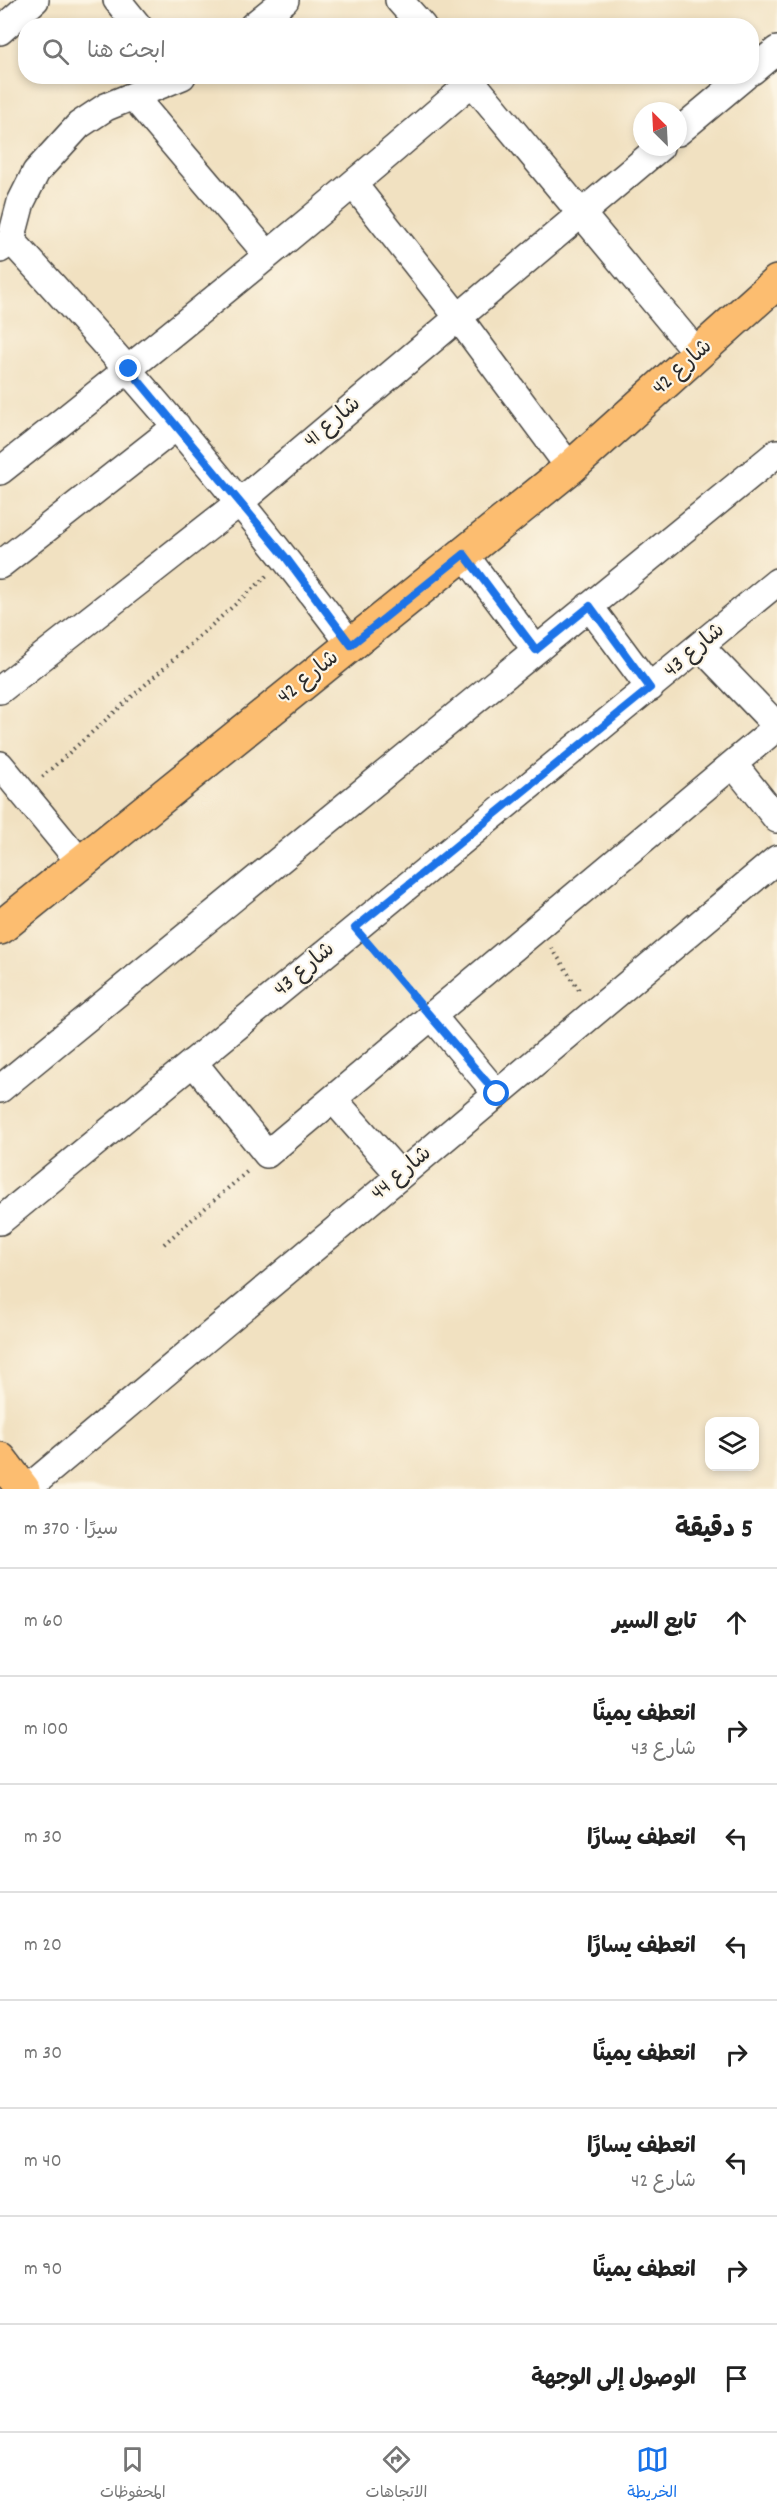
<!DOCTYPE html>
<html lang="ar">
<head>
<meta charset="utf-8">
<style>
	:root { --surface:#fff; --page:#f6f6f6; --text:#222; --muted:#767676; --line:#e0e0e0; --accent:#1a73e8 }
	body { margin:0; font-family:Dekko,"Playpen Sans Arabic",sans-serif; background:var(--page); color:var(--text); direction:rtl }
	.controls { position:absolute; right:18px; bottom:18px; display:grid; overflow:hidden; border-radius:12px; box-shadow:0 3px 9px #0003 }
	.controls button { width:54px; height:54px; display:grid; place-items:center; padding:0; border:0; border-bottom:2px solid var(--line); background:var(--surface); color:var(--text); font:30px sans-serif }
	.compass { position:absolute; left:633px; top:102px; width:54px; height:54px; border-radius:50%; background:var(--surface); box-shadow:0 3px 9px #0003; rotate:336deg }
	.stop { position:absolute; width:18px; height:18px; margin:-14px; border:4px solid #1a73e8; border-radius:50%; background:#fff }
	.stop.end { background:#1a73e8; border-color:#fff; box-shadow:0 2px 6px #0008 }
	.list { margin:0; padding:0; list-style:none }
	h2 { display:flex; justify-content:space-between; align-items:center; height:78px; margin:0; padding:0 24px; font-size:26px }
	h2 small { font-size:20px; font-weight:400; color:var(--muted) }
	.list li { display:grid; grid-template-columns:39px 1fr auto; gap:18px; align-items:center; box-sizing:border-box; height:108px; padding:0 24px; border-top:2px solid var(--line) }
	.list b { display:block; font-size:22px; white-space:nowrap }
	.list p { margin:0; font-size:20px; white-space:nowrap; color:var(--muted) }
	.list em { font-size:20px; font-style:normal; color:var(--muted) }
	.icon { flex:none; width:33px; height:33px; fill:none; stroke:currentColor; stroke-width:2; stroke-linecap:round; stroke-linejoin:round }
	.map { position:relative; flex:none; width:777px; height:1489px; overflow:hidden; direction:ltr }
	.search { position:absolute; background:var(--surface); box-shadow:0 3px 9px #0003; left:18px; right:18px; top:18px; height:66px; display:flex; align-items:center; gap:15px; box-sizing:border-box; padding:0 21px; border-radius:24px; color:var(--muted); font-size:22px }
	.sheet { height:942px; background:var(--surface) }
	nav { display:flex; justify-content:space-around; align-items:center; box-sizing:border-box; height:84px; border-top:2px solid var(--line); background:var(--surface); font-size:16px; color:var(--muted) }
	nav a { display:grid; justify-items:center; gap:3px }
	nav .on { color:var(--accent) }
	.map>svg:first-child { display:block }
</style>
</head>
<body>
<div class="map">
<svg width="777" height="1489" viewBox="0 0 777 1489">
	<rect width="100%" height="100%" fill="#fcf5e5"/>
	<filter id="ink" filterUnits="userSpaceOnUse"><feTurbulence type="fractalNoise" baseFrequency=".0167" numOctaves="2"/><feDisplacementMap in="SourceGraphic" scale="12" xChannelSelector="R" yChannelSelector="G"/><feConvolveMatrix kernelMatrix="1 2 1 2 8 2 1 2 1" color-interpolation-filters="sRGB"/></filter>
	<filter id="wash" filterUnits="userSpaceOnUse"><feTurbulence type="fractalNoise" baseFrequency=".008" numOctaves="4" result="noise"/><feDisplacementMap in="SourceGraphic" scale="24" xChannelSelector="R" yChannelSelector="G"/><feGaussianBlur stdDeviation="1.35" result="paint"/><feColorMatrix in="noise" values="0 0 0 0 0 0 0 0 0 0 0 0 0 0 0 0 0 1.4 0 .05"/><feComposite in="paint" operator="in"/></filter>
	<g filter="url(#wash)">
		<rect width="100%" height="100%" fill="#f1e1c1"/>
	</g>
	<g filter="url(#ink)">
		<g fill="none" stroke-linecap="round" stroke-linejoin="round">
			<defs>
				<path id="minor" d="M 117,0 L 138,26
					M 399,0 L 422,26
					M 253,26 L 285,0
					M 0,31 L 35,0
					M 752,71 L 777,50
					M 467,76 L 698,354
					M 133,96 L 267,254
					M 678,132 L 745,76
					M 354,185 L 458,317 L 570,468
					M 11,240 C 131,370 245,503 351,645
					M 0,249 L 11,240 L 21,202 L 36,172 L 79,125 L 106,107 L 182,76
					M 0,471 C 160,345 318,216 472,82
					M 464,554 L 536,650
					M 0,565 L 177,426
					M 589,606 L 650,688
					M 700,646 L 777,726
					M 0,690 L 240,502 L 660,147
					M 733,764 L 777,819
					M 0,765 L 80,862
					M 433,1017 L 497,1094
					M 193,1062 L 267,1154 L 777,727
					M 0,1089 L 777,453
					M 333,1099 L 400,1175
					M 0,1221 L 777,582
					M 27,1489 L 777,859"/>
				<path id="major" d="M 0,928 L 570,468 L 777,282
					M 0,1459 L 23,1489"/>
			</defs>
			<!-- minor casing -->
			<use href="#minor" stroke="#494642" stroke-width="30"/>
			<!-- major casing -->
			<use href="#major" stroke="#494642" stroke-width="36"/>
			<!-- path -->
			<path stroke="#494642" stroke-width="4" stroke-dasharray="1.5 4.5" stroke-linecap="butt" d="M 42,777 L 267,576
				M 371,947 L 416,997
				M 552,948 L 581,993
				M 164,1244 L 249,1170"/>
			<!-- minor -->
			<use href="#minor" stroke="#fff" stroke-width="27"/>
			<!-- major -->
			<use href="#major" stroke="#fcbd6f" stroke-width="33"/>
		</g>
	</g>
	<g fill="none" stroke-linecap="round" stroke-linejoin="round" filter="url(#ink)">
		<!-- route -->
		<path stroke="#1a73e8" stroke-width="8" d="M 129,369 L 287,559 L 351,645 L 464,554 L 536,650 L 590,606 L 650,688 L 355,928 L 497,1094"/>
	</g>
	<g text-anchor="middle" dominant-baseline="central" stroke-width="4.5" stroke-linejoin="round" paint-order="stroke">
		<!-- street labels -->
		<g font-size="22" fill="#2b2b2b" stroke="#fcf5e5">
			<text transform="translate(683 368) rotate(-42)">شارع 42</text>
			<text transform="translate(333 423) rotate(-40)">شارع 41</text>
			<text transform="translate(695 651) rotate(-40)">شارع 43</text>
			<text transform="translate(309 678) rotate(-39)">شارع 42</text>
			<text transform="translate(305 970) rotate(-40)">شارع 43</text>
			<text transform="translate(402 1174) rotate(-40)">شارع 44</text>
		</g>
	</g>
</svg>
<div class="controls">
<button><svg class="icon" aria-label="layers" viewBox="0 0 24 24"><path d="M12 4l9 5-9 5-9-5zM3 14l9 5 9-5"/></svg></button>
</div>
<svg class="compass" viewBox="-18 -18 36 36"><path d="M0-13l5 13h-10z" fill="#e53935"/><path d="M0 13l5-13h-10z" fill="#767676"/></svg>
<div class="stop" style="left:497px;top:1094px"></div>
<div class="stop end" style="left:129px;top:369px"></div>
<div class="search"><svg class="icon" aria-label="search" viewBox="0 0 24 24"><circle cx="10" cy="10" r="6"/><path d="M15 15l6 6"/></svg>ابحث هنا</div>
</div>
<section class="sheet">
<h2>5 دقيقة<small>سيرًا · 370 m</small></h2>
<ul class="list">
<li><svg class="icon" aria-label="ahead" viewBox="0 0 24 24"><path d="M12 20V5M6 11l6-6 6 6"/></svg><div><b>تابع السير</b></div><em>60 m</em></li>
<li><svg class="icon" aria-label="right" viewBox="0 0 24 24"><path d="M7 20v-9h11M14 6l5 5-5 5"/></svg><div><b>انعطف يمينًا</b><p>شارع 43</p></div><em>100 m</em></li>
<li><svg class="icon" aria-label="left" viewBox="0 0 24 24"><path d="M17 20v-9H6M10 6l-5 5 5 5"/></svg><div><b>انعطف يسارًا</b></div><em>30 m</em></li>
<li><svg class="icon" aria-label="left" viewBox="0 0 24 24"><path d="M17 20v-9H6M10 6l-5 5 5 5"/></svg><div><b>انعطف يسارًا</b></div><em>20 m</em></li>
<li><svg class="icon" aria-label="right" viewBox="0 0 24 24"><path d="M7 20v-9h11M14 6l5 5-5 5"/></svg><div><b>انعطف يمينًا</b></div><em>30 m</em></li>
<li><svg class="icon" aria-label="left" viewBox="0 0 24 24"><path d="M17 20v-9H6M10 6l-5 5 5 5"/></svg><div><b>انعطف يسارًا</b><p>شارع 42</p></div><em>40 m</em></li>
<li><svg class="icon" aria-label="right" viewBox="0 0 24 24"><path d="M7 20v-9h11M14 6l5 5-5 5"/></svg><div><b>انعطف يمينًا</b></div><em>90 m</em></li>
<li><svg class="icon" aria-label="arrive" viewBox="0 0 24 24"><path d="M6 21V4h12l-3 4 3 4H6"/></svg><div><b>الوصول إلى الوجهة</b></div></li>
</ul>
</section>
<nav>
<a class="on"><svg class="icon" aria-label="map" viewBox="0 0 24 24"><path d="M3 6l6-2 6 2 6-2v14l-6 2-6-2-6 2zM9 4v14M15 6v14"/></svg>الخريطة</a>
<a><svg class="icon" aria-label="directions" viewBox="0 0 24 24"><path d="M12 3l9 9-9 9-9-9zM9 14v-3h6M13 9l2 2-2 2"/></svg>الاتجاهات</a>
<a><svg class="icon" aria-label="saved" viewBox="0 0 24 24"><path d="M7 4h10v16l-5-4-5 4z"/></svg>المحفوظات</a>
</nav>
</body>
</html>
